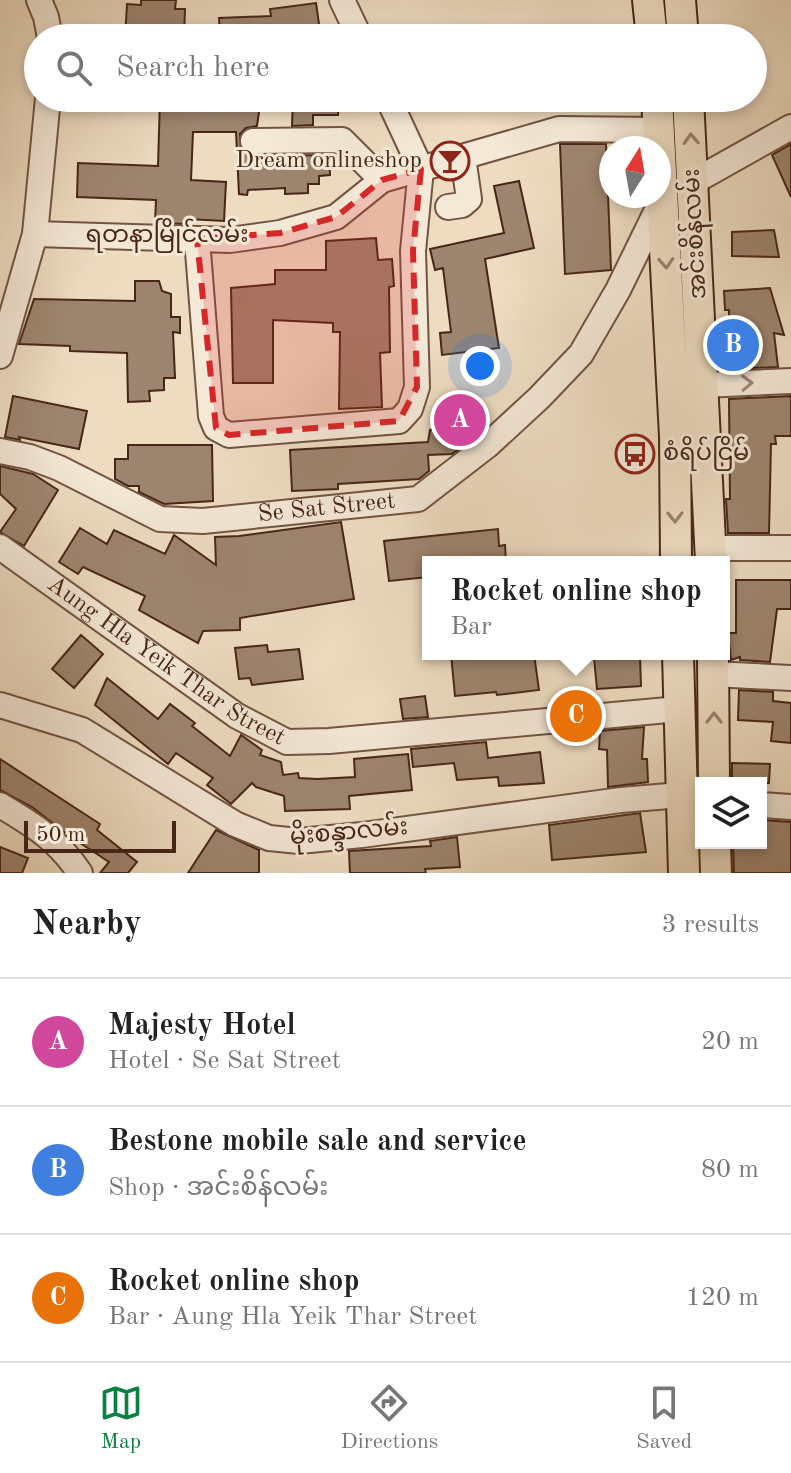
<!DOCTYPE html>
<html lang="en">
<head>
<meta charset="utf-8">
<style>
	:root { --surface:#fff; --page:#f2f2f2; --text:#222; --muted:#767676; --line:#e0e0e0; --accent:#0b8043 }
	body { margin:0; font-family:"Old Standard TT","Noto Sans Myanmar",serif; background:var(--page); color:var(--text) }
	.controls { position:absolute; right:24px; bottom:24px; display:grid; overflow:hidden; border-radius:0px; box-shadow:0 4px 12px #0003 }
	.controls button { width:72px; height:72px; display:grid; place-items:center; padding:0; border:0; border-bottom:2px solid var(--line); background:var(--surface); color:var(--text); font:40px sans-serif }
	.compass { position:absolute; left:599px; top:136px; width:72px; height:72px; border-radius:50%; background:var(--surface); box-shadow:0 4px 12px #0003; rotate:11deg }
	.scale { position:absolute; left:24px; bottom:20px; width:152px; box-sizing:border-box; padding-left:8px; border:4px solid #482617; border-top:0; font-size:22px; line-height:28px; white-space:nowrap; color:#482617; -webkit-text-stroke:6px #f4e8d7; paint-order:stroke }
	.you { position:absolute; left:480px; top:366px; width:28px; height:28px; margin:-20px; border:6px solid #fff; border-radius:50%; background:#1a73e8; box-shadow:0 0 0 12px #1a73e833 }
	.badge { display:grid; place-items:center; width:52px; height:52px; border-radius:50%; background:var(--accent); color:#fff; font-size:26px; font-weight:700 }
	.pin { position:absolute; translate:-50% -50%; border:4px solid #fff; box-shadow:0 2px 8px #0006 }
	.popup { position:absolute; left:422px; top:556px; width:308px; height:104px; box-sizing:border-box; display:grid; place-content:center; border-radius:0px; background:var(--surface); filter:drop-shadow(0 2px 6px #0005); font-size:26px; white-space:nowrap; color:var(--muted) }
	.popup b { font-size:30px; color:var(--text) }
	.popup::after { content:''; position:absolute; left:50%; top:100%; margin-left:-16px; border:16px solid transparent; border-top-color:var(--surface) }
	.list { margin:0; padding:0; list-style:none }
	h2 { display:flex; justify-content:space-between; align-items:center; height:104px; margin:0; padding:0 32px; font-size:34px }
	h2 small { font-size:26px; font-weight:400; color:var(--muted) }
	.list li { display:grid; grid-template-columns:52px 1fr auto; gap:24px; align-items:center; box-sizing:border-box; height:128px; padding:0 32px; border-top:2px solid var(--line) }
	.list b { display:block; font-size:30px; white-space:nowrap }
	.list p { margin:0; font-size:26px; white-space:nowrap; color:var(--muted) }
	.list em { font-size:26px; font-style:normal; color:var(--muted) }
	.icon { flex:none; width:44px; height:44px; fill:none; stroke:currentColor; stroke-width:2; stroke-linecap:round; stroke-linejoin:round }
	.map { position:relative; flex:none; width:791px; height:873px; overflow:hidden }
	.search { position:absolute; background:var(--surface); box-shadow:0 4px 12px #0003; left:24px; right:24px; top:24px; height:88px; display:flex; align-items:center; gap:20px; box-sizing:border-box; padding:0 28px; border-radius:44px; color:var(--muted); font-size:30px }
	.sheet { height:488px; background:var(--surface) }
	nav { display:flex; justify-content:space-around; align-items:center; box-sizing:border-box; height:112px; border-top:2px solid var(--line); background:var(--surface); font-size:22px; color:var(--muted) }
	nav a { display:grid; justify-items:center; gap:4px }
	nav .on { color:var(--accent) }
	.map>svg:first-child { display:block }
</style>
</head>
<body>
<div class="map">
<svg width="791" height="873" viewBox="0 0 791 873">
	<rect width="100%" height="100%" fill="#eedcc1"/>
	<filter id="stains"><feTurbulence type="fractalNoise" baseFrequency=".0025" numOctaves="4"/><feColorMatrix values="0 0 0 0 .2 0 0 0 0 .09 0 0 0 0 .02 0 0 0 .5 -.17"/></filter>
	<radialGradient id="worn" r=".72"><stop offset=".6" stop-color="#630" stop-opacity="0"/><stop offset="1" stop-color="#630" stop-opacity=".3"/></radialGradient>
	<!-- building -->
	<path fill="#9e856f" stroke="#482617" stroke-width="2" d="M 141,0 L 176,0 L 175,9 L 185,9 L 184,38 L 125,38 L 127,4 L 141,5 Z
		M 316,3 L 321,38 L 220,38 L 219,18 L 271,16 L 270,9 Z
		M 160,98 L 234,98 L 234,101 L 260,105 L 257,126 L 246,128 L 240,134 L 241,149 L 253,156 L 329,155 L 330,175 L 319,176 L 319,184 L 308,184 L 308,193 L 285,194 L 285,188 L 248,190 L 247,195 L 239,194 L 236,132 L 193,132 L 191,180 L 226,182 L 224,221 L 188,219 L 188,224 L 155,223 L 156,200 L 77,197 L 78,163 L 158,166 Z
		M 293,98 L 339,98 L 338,115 L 313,115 L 313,125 L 292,126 Z
		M 560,144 L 606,144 L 611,270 L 565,274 Z
		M 791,144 L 791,197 L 772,155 Z
		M 519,181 L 534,248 L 485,259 L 499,348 L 442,355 L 440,333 L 451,332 L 443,268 L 435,270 L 430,249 L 504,233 L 494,186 Z
		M 774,230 L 779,257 L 732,256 L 732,232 Z
		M 376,238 L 378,260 L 392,259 L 394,286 L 389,287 L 390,352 L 380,353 L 382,407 L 339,409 L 340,332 L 333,332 L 333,323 L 273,320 L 273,383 L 233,383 L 231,288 L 275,284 L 275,270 L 326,270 L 326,241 Z
		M 135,281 L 159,281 L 162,291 L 171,294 L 171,317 L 180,317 L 180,333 L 173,332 L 175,378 L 164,378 L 164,390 L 149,391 L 150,401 L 128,402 L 127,353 L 70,351 L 70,346 L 19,344 L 34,299 L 135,301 Z
		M 770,288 L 784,335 L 774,333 L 778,367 L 729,369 L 729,310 L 725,310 L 724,291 Z
		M 13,396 L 87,411 L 79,449 L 19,437 L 20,440 L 5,437 Z
		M 791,396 L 791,436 L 775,436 L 776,444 L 771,444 L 769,533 L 728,533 L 726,499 L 730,499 L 729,399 Z
		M 480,407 L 482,431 L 452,454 L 428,455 L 429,471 L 419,479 L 338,484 L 338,489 L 292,491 L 290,450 L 428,442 L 430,430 L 460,420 Z
		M 128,445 L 212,445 L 213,501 L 164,504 L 139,492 L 139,486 L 128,486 L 115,479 L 115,459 L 128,459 Z
		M 0,466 L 33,474 L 58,490 L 24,546 L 0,532 L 16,509 L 0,494 Z
		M 341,522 L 354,599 L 240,618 L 240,630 L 203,631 L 198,643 L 139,610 L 145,596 L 83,567 L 78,574 L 59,562 L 80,528 L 107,544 L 114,530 L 165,554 L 174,535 L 216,565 L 215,537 L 239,536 Z
		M 498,529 L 499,546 L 505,545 L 506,562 L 428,562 L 428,577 L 389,581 L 384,541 Z
		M 736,580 L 791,580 L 791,609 L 777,609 L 770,662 L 740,660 L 740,657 L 731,660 L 728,633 L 736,633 Z
		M 81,635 L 103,654 L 74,688 L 52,669 Z
		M 267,645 L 268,652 L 299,649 L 303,679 L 252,685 L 250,678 L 239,679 L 235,648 Z
		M 451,654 L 534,654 L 539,690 L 497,695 L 496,692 L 455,696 Z
		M 640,656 L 641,686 L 597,689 L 594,658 Z
		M 107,678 L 158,719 L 170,704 L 195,723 L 192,726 L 230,756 L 241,735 L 262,750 L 260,755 L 281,762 L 283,775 L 298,773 L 299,778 L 317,779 L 355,777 L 354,759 L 408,754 L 412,790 L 349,796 L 350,809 L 285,811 L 284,796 L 256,787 L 252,783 L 231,804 L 207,785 L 213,778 L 176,753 L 168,764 L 95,705 Z
		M 739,690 L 773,692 L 773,701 L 791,703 L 791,743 L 771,741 L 773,722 L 738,720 Z
		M 425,696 L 428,717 L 403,719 L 400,699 Z
		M 644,727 L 642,759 L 647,759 L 648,782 L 608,787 L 607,750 L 599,749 L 600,731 Z
		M 486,742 L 488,758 L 540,752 L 544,783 L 499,786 L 498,777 L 457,780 L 454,763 L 413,767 L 411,749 Z
		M 0,759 L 100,824 L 97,830 L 137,862 L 128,873 L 100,873 L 109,862 L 68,835 L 32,807 L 0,790 Z
		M 732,763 L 770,764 L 769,783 L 732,783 Z
		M 640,813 L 646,852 L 552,860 L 549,825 Z
		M 761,820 L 791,822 L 791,873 L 734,873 L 733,843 L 761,843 Z
		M 216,830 L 259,850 L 259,873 L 188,873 Z
		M 457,837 L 460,867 L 425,869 L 426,873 L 350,873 L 349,851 L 431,846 L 430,841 Z
		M 0,847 L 28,858 L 22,873 L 0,873 Z"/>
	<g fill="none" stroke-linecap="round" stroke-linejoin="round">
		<defs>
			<g id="minor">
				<path d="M 39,0 L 46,17 L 50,38"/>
				<path d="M 342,0 L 360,38"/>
				<path d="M 388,98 L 421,169"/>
				<path d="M 253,141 L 342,140 L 382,180"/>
				<path d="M 693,182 L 791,127"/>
				<path d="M 448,207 L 462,205 L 469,199 L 463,157"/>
				<path d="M 35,234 L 230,240 L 280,233 L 336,217 L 382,180 L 559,129 L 660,130"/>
				<path d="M 197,239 L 211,416 L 216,428 L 229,435 L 399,421 L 410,409 L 417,387 L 413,251 L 421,169"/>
				<path d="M 0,356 L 35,234 L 48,98"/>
				<path d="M 703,385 L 791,381"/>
				<path id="s1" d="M 0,451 L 30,457 L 59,468 L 160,519 L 203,521 L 418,499 L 488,445 L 539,398 L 581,354 L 618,290 L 663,198"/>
				<path id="s2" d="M 0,547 L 237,716 L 287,742 L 329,741 L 679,709"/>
				<path d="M 710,548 L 791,548"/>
				<path d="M 713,674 L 791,678"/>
				<path d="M 0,705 L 82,730 L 235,824 L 269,838 L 299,841 L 362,835 L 621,800 L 681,795"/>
				<path d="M 0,805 C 34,825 58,840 80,873"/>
				<path d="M 761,805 L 791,807"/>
			</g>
			<path id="major" d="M 648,0 L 652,38
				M 680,0 L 683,38
				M 657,98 L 675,436 L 676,562
				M 688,98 L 711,562
				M 678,654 L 684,873
				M 713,654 L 714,783
				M 715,843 L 716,873"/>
		</defs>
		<!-- minor casing -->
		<use href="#minor" stroke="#725442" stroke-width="28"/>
		<!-- major casing -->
		<use href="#major" stroke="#482617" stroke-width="34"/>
		<!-- minor -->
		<use href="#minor" stroke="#f4e8d7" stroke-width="24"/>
		<!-- major -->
		<use href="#major" stroke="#eedcc1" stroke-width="30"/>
	</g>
	<!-- one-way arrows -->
	<defs><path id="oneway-chevron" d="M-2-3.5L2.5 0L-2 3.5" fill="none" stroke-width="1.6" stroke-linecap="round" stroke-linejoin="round" transform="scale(2)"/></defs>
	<g stroke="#9b816c">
		<use href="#oneway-chevron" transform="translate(691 139) rotate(-93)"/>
		<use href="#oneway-chevron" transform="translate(666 263) rotate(87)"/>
		<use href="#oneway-chevron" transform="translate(675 517) rotate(89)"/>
		<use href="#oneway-chevron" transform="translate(714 718) rotate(-90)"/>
	</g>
	<use stroke="#9e8777" href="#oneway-chevron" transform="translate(747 383) rotate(-2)"/>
	<!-- marked area -->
	<path fill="#d62828" fill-opacity="0.2" stroke="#d62828" stroke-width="6" stroke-dasharray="16 10" stroke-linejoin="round" d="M 421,169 L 413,251 L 417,387 L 399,421 L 229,435 L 216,428 L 197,239 L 280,233 L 336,217 L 382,180 Z"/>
	<!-- icons -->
	<defs>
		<symbol id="bar-ring" viewBox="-11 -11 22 22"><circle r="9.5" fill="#f4e8d7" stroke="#8f2418" stroke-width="1.5"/><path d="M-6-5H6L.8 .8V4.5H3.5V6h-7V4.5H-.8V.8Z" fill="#8f2418"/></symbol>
		<symbol id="bus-ring" viewBox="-11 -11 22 22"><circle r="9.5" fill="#f4e8d7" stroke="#8f2418" stroke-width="1.5"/><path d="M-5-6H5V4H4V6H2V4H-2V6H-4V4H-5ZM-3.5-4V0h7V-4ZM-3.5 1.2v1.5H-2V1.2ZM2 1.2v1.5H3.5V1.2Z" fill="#8f2418"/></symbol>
	</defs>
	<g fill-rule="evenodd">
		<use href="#bar-ring" x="428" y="139" width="44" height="44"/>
		<use href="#bus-ring" x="613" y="432" width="44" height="44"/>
	</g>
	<g text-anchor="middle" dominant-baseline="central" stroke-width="6" stroke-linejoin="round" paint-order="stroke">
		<!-- poi labels -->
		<g font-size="24" fill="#482617" stroke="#f4e8d7" text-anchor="end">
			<text x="422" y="161">Dream onlineshop</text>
			<text x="663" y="454" text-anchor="start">စံရိပ်ငြိမ်</text>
		</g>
		<!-- street labels -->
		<g font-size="24" fill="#482617" stroke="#f4e8d7">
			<text transform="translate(696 234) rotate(-93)">အင်းစိန်လမ်း</text>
			<text x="167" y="236">ရတနာမြိုင်လမ်း</text>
			<text stroke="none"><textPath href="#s1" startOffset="342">Se Sat Street</textPath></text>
			<text stroke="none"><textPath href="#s2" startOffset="202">Aung Hla Yeik Thar Street</textPath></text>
			<text transform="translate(349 833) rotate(-5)">မိုးစန္ဒာလမ်း</text>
		</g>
	</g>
	<rect width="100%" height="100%" filter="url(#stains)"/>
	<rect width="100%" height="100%" fill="url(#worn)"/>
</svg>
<div class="controls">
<button><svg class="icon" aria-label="layers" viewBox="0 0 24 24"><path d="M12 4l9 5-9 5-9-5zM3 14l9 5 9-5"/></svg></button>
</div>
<svg class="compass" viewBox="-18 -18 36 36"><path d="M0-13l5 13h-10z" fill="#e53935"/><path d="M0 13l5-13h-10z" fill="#767676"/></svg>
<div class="scale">50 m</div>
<div class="you"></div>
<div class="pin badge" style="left:460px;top:420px;background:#d1479c">A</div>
<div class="pin badge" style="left:733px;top:345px;background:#3f7fe0">B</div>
<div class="pin badge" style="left:576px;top:716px;background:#e8710a">C</div>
<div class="popup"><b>Rocket online shop</b>Bar</div>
<div class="search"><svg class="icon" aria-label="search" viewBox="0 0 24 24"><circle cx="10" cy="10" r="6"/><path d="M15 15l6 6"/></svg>Search here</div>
</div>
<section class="sheet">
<h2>Nearby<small>3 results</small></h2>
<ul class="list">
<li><span class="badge" style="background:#d1479c">A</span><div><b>Majesty Hotel</b><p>Hotel · Se Sat Street</p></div><em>20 m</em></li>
<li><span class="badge" style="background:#3f7fe0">B</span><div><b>Bestone mobile sale and service</b><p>Shop · အင်းစိန်လမ်း</p></div><em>80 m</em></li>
<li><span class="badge" style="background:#e8710a">C</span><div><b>Rocket online shop</b><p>Bar · Aung Hla Yeik Thar Street</p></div><em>120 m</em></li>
</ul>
</section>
<nav>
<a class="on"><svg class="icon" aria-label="map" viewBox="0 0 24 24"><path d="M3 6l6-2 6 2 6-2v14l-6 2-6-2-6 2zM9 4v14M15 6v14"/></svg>Map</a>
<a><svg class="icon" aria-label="directions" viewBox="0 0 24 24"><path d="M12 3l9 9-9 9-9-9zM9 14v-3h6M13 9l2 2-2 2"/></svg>Directions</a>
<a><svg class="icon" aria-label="saved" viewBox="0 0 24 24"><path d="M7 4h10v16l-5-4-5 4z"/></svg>Saved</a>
</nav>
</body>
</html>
